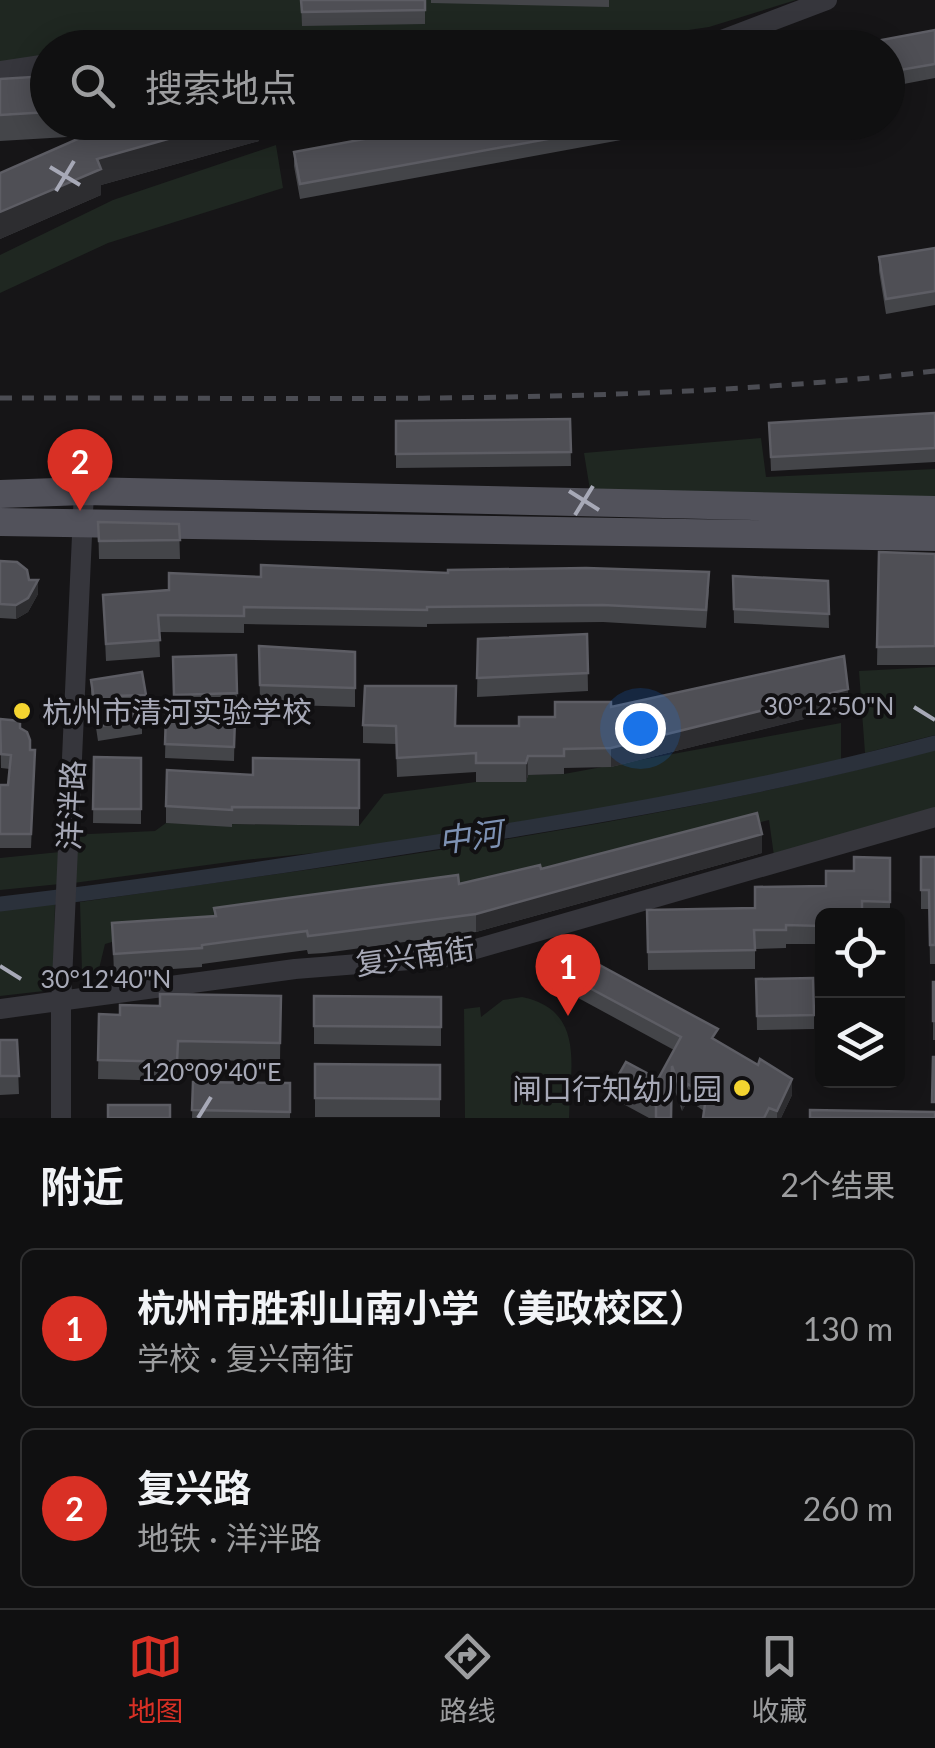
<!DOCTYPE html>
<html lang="zh">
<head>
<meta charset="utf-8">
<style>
	:root { --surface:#101011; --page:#1e1e1f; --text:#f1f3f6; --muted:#9c9d9f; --line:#303031; --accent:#d93025 }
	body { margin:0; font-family:Lato,"Noto Sans SC",sans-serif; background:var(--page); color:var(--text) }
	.controls { position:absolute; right:30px; bottom:30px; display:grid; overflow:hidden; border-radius:15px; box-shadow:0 5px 25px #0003 }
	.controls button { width:90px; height:90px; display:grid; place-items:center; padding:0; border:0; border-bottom:2px solid var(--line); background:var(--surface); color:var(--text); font:50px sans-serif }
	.you { position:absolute; left:640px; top:728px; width:35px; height:35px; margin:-25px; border:8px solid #fff; border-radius:50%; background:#1a73e8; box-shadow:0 0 0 15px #1a73e833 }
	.badge { display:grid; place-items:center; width:65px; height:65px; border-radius:50%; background:var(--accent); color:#fff; font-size:32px; font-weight:700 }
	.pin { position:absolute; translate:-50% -82px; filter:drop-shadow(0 2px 5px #0008) }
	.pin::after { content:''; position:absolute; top:52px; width:35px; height:30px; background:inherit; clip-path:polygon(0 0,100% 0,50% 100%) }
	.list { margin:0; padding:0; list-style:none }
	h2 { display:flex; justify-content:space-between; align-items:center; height:130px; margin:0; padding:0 40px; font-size:42px }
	h2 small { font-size:32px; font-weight:400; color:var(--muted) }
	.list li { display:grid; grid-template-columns:65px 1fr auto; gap:30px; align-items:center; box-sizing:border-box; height:160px; margin:0 20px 20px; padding:0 20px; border:2px solid var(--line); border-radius:15px }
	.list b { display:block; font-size:38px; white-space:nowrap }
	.list p { margin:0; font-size:32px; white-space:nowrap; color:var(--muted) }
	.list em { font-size:32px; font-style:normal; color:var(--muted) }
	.icon { flex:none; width:55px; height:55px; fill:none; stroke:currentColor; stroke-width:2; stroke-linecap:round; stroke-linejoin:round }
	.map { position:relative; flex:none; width:935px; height:1118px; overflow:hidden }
	.search { position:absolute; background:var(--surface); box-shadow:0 5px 25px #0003; left:30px; right:30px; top:30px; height:110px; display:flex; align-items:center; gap:25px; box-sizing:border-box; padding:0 35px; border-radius:55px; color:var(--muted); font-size:38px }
	.sheet { height:490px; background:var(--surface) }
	nav { display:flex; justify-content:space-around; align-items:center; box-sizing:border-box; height:140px; border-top:2px solid var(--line); background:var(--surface); font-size:28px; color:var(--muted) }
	nav a { display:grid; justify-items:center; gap:5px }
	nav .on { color:var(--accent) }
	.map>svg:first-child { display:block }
</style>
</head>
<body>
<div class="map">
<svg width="935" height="1118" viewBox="0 0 935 1118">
	<rect width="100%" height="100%" fill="#161517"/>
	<!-- green -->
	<path fill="#1f2721" d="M 0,0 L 796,0 L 709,27 L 620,40 L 452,48 L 48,48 L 47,64 L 0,65 Z
		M 276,145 L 283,188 L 108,243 L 0,293 L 0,255 L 113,200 Z
		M 761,438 L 766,477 L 935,469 L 935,497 L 590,490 L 584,453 Z
		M 935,667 L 935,735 L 865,753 L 859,671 Z
		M 841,723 L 841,768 L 455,839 L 244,860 L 66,884 L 68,835 L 155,831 L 166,823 L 359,826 L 384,794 L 528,775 L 564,774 Z
		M 935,750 L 935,813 L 774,856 L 769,820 L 617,860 L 112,942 L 105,944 L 98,973 L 82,972 L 80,902 C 366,861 655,825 935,750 Z
		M 60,852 L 60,884 L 0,890 L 0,858 Z
		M 55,903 L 53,990 L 0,996 L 0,911 Z
		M 522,997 C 586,1010 570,1068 569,1118 L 465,1118 L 464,1009 L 480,1007 L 481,1017 L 503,1000 Z"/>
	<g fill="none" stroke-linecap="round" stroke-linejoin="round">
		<!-- canal -->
		<path stroke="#2b313b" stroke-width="15" d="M 0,904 C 128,889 256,870 384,850 C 569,822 754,791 935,743"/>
		<!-- tertiary -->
		<path stroke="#36363c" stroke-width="20" d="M 261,48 L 719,41 L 827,0
			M 0,71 L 48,64
			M 0,1009 L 295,969 L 448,957 L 935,817
			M 61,1118 L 61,1003 L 84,491"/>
		<!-- primary -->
		<path stroke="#52525b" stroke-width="28" d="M 0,494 L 84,491 L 935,510
			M 0,522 L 935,537"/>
		<!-- rail -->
		<path stroke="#4b4c53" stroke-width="5" stroke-dasharray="12 10" stroke-linecap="butt" d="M 0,398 C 311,397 625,407 935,371"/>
	</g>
	<!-- wall -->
	<path fill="#444549" d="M 301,0 L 425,0 L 425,24 L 302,26 Z
		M 431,0 L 609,0 L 609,7 L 431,3 Z
		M 935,30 L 935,78 L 888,87 L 888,48 Z
		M 48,76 L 48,122 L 259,122 L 259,141 L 101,185 L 101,195 L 0,239 L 0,173 L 84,136 L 0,141 L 0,79 Z
		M 275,122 L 342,122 L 276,131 Z
		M 456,122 L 719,122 L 300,199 L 294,166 L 294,152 Z
		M 935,248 L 935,305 L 886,314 L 879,271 L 879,257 Z
		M 935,413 L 935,462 L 771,471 L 769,423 Z
		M 570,419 L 571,466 L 396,468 L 396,421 Z
		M 98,522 L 179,524 L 180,559 L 99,559 Z
		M 879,552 L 935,554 L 935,665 L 877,665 Z
		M 0,561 L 29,580 L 38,594 L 28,612 L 16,619 L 0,618 Z
		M 733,576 L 828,581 L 829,628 L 734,623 Z
		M 261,577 L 709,590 L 706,628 L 603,622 L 427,624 L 427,627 L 244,624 L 244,633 L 159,632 L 160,657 L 106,661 L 103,595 L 169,590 Z
		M 587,634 L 588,691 L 477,697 L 478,639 Z
		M 259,646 L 355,652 L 355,707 L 260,704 Z
		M 236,655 L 237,707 L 174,709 L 173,657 Z
		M 91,680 L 146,695 L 146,710 L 114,711 L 114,713 L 142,714 L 142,734 L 98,741 L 91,694 Z
		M 611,707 L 848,708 L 611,767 L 564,768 L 564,774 L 528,775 L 526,782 L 476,782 L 476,772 L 397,777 L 396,744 L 363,743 L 363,725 L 519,726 L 555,717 Z
		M 166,715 L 235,719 L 234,761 L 165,758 Z
		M 0,719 L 20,728 L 30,750 L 35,750 L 31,848 L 0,848 L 0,785 L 8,785 L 10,769 L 1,768 Z
		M 94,757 L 141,758 L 141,824 L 93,823 Z
		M 359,760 L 359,826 L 232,824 L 232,827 L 166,823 L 166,806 L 253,775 Z
		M 762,853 L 476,932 L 325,953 L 308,954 L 307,950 L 202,964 L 202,967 L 114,973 L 112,923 L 214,916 L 214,908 L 459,884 L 541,869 Z
		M 921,857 L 935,857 L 935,964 L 930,964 L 929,909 L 921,909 Z
		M 890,858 L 890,916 L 822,916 L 822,944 L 786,944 L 786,948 L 755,949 L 755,969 L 648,970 L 647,910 L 755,908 L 826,886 L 854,871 Z
		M 558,971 L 718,1041 L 792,1095 L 781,1118 L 703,1118 L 704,1111 L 688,1100 L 682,1111 L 672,1082 L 672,1118 L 649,1118 L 614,1099 L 614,1083 L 658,1079 L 674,1050 L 558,987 Z
		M 756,979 L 814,1015 L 814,1029 L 757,1030 Z
		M 933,982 L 935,982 L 935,1040 L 933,1040 Z
		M 281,996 L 280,1062 L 178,1059 L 177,1081 L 98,1079 L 99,1014 L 120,1015 L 160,1006 Z
		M 314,996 L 441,997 L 441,1046 L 314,1044 Z
		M 0,1040 L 17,1040 L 19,1094 L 0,1095 Z
		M 315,1064 L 440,1065 L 440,1117 L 315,1117 Z
		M 193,1082 L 290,1083 L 290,1118 L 192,1118 Z"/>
	<!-- shaded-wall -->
	<path fill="#2d2d30" d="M 228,122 L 259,122 L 259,141 L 101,185 L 101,195 L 0,239 L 0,212 L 97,159 Z
		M 38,580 L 38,594 L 28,612 L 16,619 L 16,605 Z
		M 848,689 L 848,708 L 611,767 L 611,748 Z
		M 528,756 L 528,775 L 526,782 L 526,763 Z
		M 762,834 L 762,853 L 476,932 L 476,914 Z
		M 792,1079 L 792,1095 L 781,1118 L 777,1118 L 777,1111 Z
		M 688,1084 L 688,1100 L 682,1111 L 682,1095 Z"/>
	<!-- building -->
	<path fill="#4f4f55" stroke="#5d5d64" stroke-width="2.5" d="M 301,0 L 425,0 L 425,10 L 302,12 Z
		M 935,30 L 935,64 L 888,72 L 888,48 L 839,48 Z
		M 48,76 L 48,112 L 0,115 L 0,79 Z
		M 103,122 L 228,122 L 97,159 L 101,169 L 0,212 L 0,173 L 105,127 Z
		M 456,122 L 641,122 L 300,184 L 294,152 Z
		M 935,248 L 935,291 L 886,299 L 879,257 Z
		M 935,413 L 935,448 L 771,457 L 769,423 Z
		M 570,419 L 571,452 L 396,454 L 396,421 Z
		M 98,522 L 179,524 L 180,540 L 99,541 Z
		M 879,552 L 935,554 L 935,646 L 877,647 Z
		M 0,561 L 17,562 L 27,570 L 29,580 L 38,580 L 28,598 L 16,605 L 0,604 Z
		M 261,565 L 448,573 L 448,570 L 586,568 L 709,572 L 706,610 L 603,605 L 427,607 L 427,610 L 244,607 L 244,616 L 158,615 L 160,640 L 106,644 L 103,595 L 169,590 L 169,573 L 261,577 Z
		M 733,576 L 828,581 L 829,614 L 734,609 Z
		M 587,634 L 588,673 L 477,678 L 478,639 Z
		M 259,646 L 355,652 L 355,688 L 260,685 Z
		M 236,655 L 237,693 L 174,695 L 173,657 Z
		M 844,656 L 848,689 L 611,748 L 564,749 L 564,756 L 528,756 L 526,763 L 476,763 L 476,753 L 397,758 L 396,726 L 363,725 L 365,686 L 456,686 L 455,726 L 519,726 L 519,717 L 555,717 L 555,702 L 611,702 L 611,707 Z
		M 142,672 L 146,695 L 114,696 L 114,713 L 142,714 L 142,720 L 98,726 L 91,680 Z
		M 166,715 L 235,719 L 234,747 L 165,744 Z
		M 0,719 L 20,721 L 20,728 L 27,732 L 30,740 L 30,750 L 35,750 L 31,834 L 0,834 L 0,785 L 8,785 L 11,755 L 1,754 Z
		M 94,757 L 141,758 L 141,809 L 93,809 Z
		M 253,758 L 359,760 L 359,808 L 232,807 L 232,810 L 166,806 L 167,770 L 253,775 Z
		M 757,813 L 762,834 L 476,914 L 325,934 L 308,936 L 307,931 L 202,945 L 202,948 L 114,954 L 112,923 L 216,916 L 214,908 L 458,875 L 459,884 L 540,865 L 541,869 Z
		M 854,857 L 890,858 L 890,902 L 862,901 L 862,910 L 825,910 L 825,916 L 822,916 L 822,926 L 786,925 L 786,930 L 754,930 L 755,950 L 648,952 L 647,910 L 755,908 L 755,887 L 826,886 L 826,871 L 854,871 Z
		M 921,857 L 935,857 L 935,945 L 930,945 L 929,890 L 921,890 Z
		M 570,949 L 718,1029 L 712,1038 L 758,1065 L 760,1059 L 792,1079 L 777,1111 L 769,1108 L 764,1118 L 703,1118 L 706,1097 L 688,1084 L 682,1095 L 672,1066 L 671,1118 L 656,1118 L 656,1106 L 614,1083 L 626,1062 L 658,1079 L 681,1037 L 558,971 Z
		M 813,978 L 814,1015 L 757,1016 L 756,979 Z
		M 933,982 L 935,982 L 935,1021 L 933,1021 Z
		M 160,994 L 281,996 L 280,1043 L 178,1041 L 177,1062 L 98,1060 L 99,1014 L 120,1015 L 120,1005 L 160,1006 Z
		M 314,996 L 441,997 L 441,1027 L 314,1026 Z
		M 0,1040 L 17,1040 L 19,1076 L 0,1076 Z
		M 933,1057 L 935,1057 L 935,1102 L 932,1102 Z
		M 315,1064 L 440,1065 L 440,1099 L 315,1098 Z
		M 193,1082 L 290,1083 L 290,1112 L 192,1110 Z
		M 108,1105 L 170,1105 L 170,1118 L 108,1118 Z
		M 810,1110 L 935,1112 L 935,1118 L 810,1118 Z"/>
	<!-- ticks -->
	<path fill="none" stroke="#a7a9b7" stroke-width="4" d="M 50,167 L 80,185M 56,191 L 74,161M 569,491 L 599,510M 575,515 L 593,486M 914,707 L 935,720M 0,966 L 21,979M 198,1118 L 211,1097"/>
	<!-- markers -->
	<g fill="#f4d430" stroke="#111012" stroke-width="4">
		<circle cx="22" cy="711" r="10"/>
		<circle cx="742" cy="1088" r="10"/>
	</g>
	<g text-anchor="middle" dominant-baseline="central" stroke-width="8" stroke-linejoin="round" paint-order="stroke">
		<!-- poi labels -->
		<g font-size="30" fill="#a7a9b7" stroke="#111012" text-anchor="start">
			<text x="42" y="711">杭州市清河实验学校</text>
			<text x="722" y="1088" text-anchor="end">闸口行知幼儿园</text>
		</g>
		<!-- street labels -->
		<g font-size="30" fill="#a7a9b7" stroke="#111012">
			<text transform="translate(70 805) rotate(-87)">洋泮路</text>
			<text transform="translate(415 955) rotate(-8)">复兴南街</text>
		</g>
		<!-- water labels -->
		<g font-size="32" font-style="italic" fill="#7d91b3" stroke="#111012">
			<text transform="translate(470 836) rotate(-8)">中河</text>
		</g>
	</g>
	<g font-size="25" text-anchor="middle" fill="#a7a9b7" stroke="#111012" stroke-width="8" stroke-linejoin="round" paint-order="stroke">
		<text x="829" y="715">30°12'50"N</text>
		<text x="106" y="988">30°12'40"N</text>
		<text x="211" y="1081">120°09'40"E</text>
	</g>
</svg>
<div class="controls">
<button><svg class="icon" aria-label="locate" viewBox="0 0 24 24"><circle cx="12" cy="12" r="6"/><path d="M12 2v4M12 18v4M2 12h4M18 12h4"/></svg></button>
<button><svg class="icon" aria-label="layers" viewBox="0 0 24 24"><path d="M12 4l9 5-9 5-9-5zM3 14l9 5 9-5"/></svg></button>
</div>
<div class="you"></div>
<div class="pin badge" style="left:568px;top:1016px">1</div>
<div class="pin badge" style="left:80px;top:511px">2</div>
<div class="search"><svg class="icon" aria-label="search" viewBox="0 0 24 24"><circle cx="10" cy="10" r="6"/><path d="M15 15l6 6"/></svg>搜索地点</div>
</div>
<section class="sheet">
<h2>附近<small>2个结果</small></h2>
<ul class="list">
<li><span class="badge">1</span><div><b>杭州市胜利山南小学（美政校区）</b><p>学校 · 复兴南街</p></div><em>130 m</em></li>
<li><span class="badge">2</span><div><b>复兴路</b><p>地铁 · 洋泮路</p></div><em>260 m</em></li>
</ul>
</section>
<nav>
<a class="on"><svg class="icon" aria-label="map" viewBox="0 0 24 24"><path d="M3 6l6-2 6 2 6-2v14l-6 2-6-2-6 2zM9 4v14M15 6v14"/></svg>地图</a>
<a><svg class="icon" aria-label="directions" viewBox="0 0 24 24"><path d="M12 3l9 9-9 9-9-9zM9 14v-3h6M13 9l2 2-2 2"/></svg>路线</a>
<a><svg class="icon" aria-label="saved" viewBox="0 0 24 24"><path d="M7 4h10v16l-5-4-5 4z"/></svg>收藏</a>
</nav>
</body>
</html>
